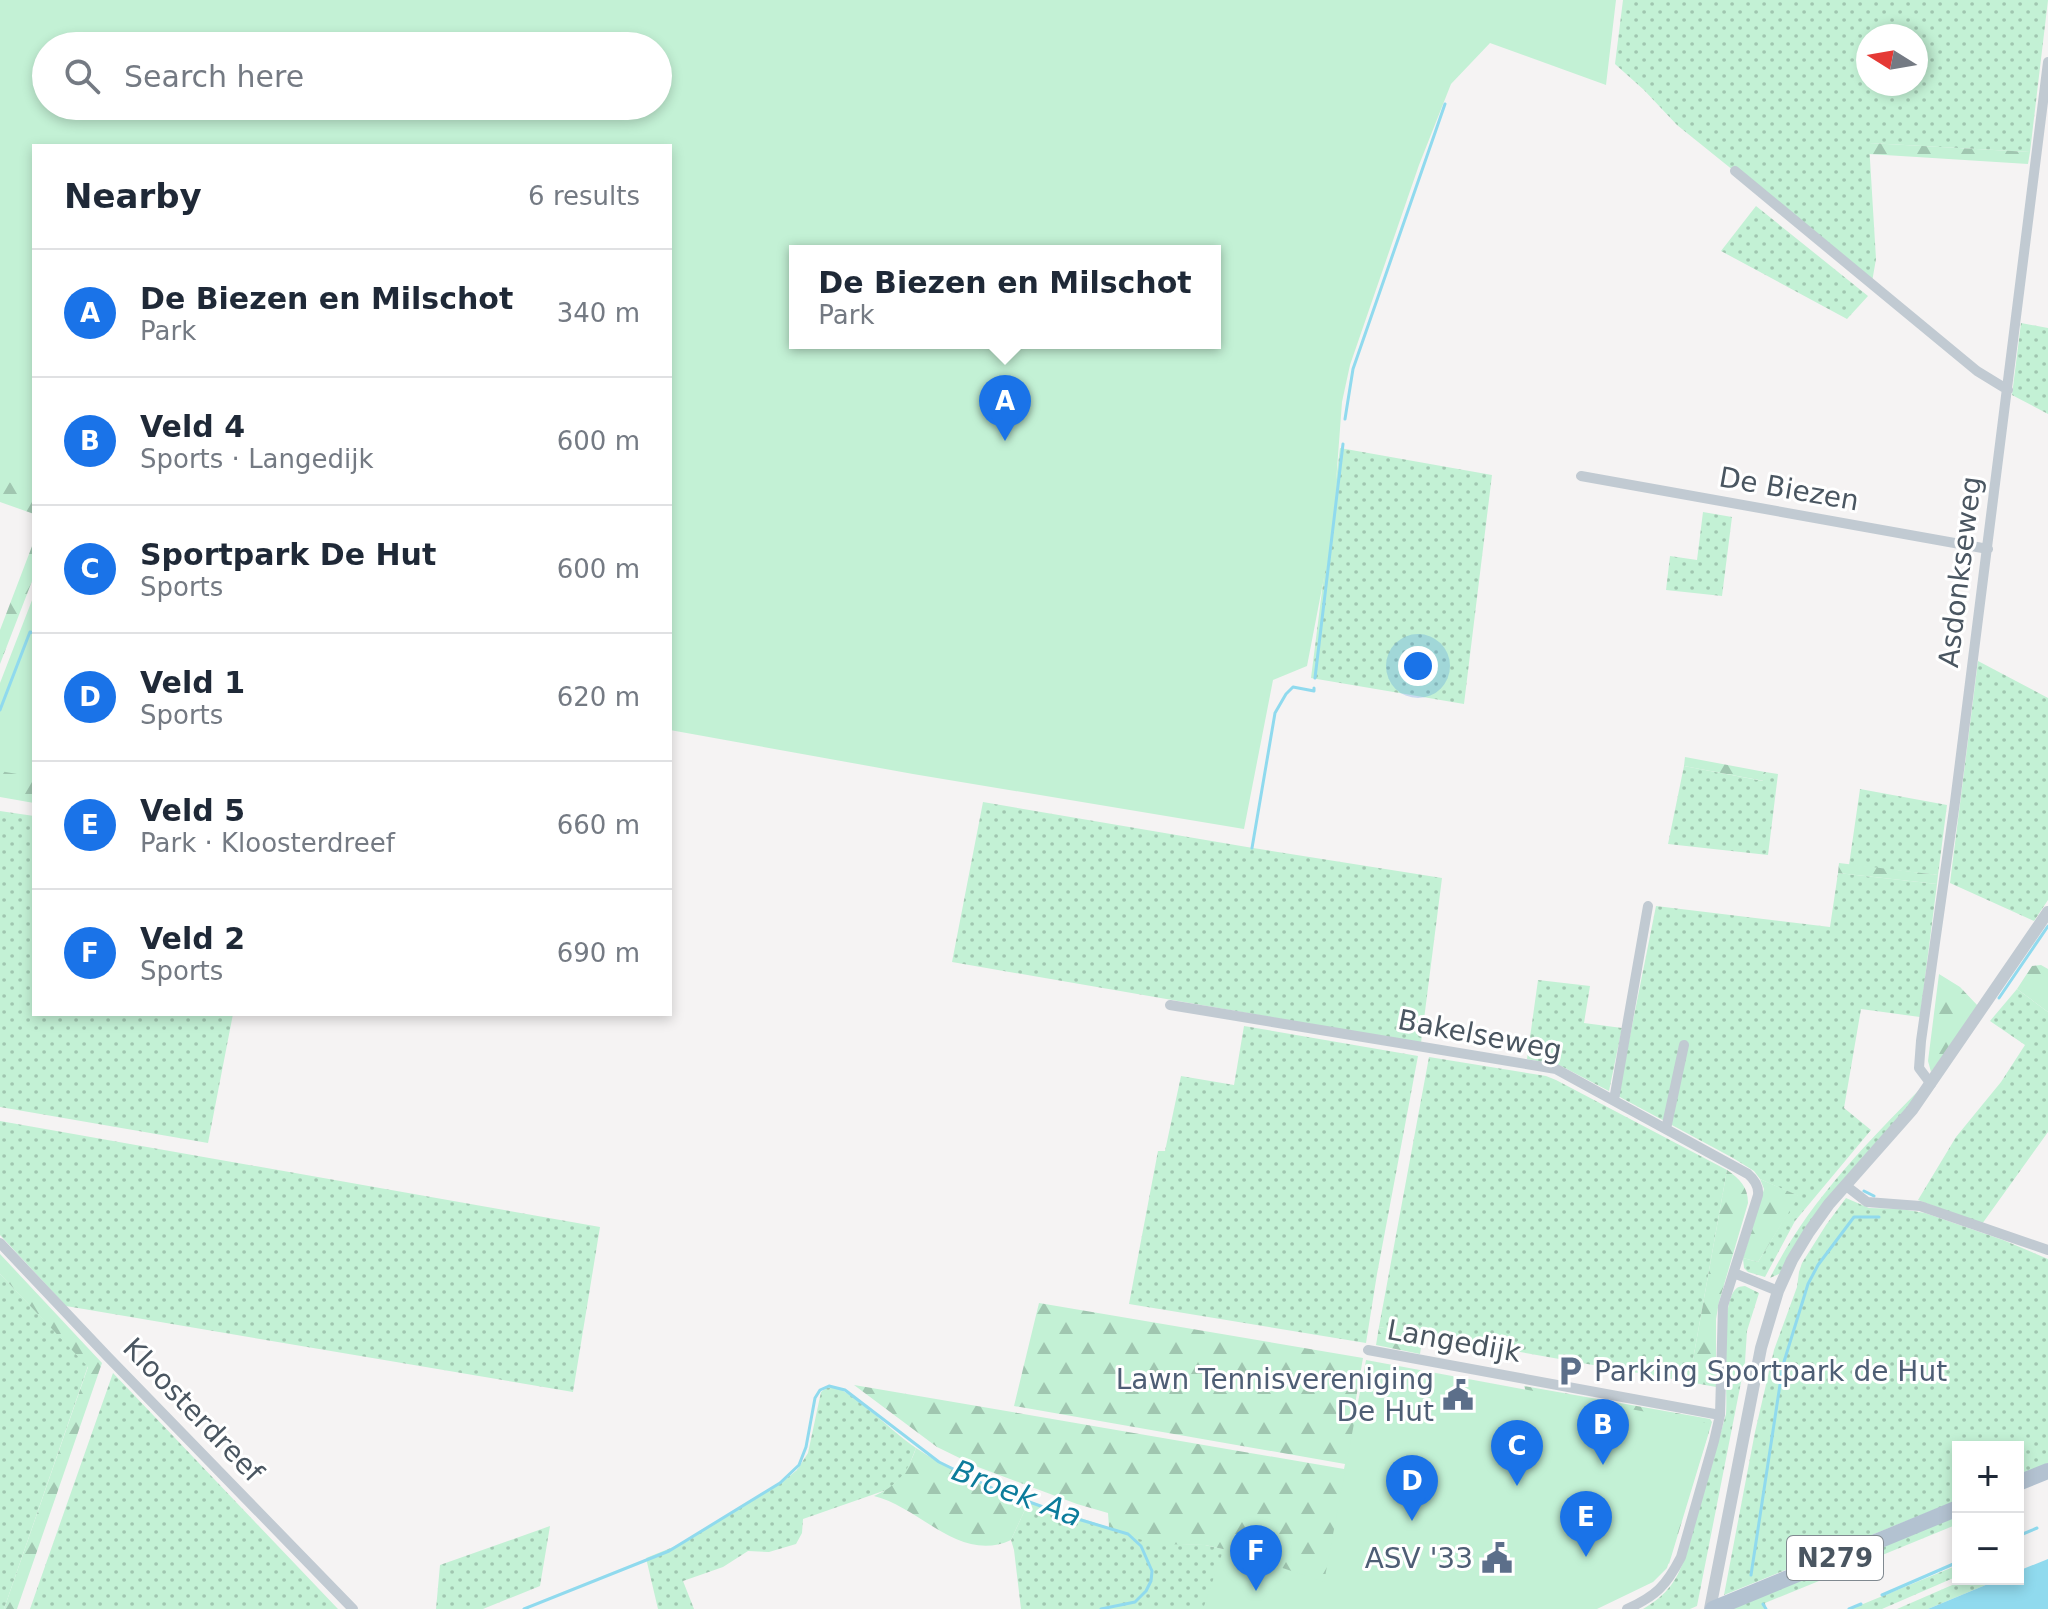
<!DOCTYPE html>
<html lang="en">
<head>
<meta charset="utf-8">
<style>
	:root { --surface:#fff; --page:#f6f6f7; --text:#1f2937; --muted:#747a83; --line:#e0e1e3; --accent:#1a73e8 }
	body { margin:0; font-family:"DejaVu Sans",sans-serif; background:var(--page); color:var(--text) }
	.controls { position:absolute; right:24px; bottom:24px; display:grid; overflow:hidden; border-radius:0px; box-shadow:0 4px 12px #0003 }
	.controls button { width:72px; height:72px; display:grid; place-items:center; padding:0; border:0; border-bottom:2px solid var(--line); background:var(--surface); color:var(--text); font:40px sans-serif }
	.compass { position:absolute; left:1856px; top:24px; width:72px; height:72px; border-radius:50%; background:var(--surface); box-shadow:0 4px 12px #0003; rotate:281deg }
	.you { position:absolute; left:1418px; top:666px; width:28px; height:28px; margin:-20px; border:6px solid #fff; border-radius:50%; background:#1a73e8; box-shadow:0 0 0 12px #1a73e833 }
	.badge { display:grid; place-items:center; width:52px; height:52px; border-radius:50%; background:var(--accent); color:#fff; font-size:26px; font-weight:700 }
	.pin { position:absolute; translate:-50% -66px; filter:drop-shadow(0 2px 4px #0008) }
	.pin::after { content:''; position:absolute; top:42px; width:28px; height:24px; background:inherit; clip-path:polygon(0 0,100% 0,50% 100%) }
	.popup { position:absolute; left:789px; top:245px; width:432px; height:104px; box-sizing:border-box; display:grid; place-content:center; border-radius:0px; background:var(--surface); filter:drop-shadow(0 2px 6px #0005); font-size:26px; white-space:nowrap; color:var(--muted) }
	.popup b { font-size:30px; color:var(--text) }
	.popup::after { content:''; position:absolute; left:50%; top:100%; margin-left:-16px; border:16px solid transparent; border-top-color:var(--surface) }
	.list { margin:0; padding:0; list-style:none }
	h2 { display:flex; justify-content:space-between; align-items:center; height:104px; margin:0; padding:0 32px; font-size:34px }
	h2 small { font-size:26px; font-weight:400; color:var(--muted) }
	.list li { display:grid; grid-template-columns:52px 1fr auto; gap:24px; align-items:center; box-sizing:border-box; height:128px; padding:0 32px; border-top:2px solid var(--line) }
	.list b { display:block; font-size:30px; white-space:nowrap }
	.list p { margin:0; font-size:26px; white-space:nowrap; color:var(--muted) }
	.list em { font-size:26px; font-style:normal; color:var(--muted) }
	.icon { flex:none; width:44px; height:44px; fill:none; stroke:currentColor; stroke-width:2; stroke-linecap:round; stroke-linejoin:round }
	.map { position:relative; flex:none; width:2048px; height:1609px; overflow:hidden }
	.search { position:absolute; background:var(--surface); box-shadow:0 4px 12px #0003; left:32px; top:32px; width:640px; height:88px; display:flex; align-items:center; gap:20px; box-sizing:border-box; padding:0 28px; border-radius:44px; color:var(--muted); font-size:30px }
	.panel { position:absolute; background:var(--surface); box-shadow:0 4px 12px #0003; left:32px; top:144px; width:640px; height:872px; border-radius:0px }
	.map>svg:first-child { display:block }
</style>
</head>
<body>
<div class="map">
<svg width="2048" height="1609" viewBox="0 0 2048 1609">
	<defs>
		<pattern id="grass-dots" width="8" height="8" patternUnits="userSpaceOnUse" patternTransform="scale(2)"><rect width="8" height="8" fill="#c3f1d5"/><path d="M2 2h.1M6 6h.1" fill="none" stroke="#a0c6b0" stroke-width="1.8" stroke-linecap="round"/></pattern>
		<pattern id="forest-firs" width="22" height="20" patternUnits="userSpaceOnUse" patternTransform="scale(2)"><rect width="22" height="20" fill="#c3f1d5"/><path d="M5 1l3.5 6h-7zM16 11l3.5 6h-7z" fill="#a0c6b0"/></pattern>
	</defs>
	<rect width="100%" height="100%" fill="#f5f3f3"/>
	<!-- grass -->
	<path fill="url(#grass-dots)" fill-rule="evenodd" d="M 1623,0 L 2048,0 L 2030,152 L 1869,143 L 1876,259 L 1872,282 L 1677,125 L 1644,90 L 1615,64 ZM 1868,36 L 1916,36 L 1916,84 L 1868,84 Z
		M 1756,206 L 1868,296 L 1847,319 L 1721,251 Z
		M 2021,323 L 2048,328 L 2048,414 L 2012,395 Z
		M 1340,448 L 1492,475 L 1464,704 L 1311,678 Z
		M 1703,512 L 1732,517 L 1722,596 L 1666,590 L 1670,556 L 1697,560 Z
		M 1978,661 L 2048,698 L 2048,900 L 2034,921 L 1950,883 Z
		M 1684,766 L 1763,781 L 1765,772 L 1778,774 L 1768,855 L 1668,844 Z
		M 1860,789 L 1947,805 L 1938,875 L 1849,865 Z
		M 983,802 L 1247,847 L 1442,878 L 1421,1043 L 952,962 Z
		M 0,811 L 34,816 L 34,1014 L 233,1014 L 208,1143 L 0,1107 Z
		M 1838,873 L 1937,884 L 1920,1017 L 1861,1009 L 1844,1108 L 1871,1130 L 1795,1221 L 1765,1277 L 1748,1272 L 1744,1268 L 1743,1258 L 1758,1262 L 1798,1196 L 1760,1179 L 1754,1171 L 1733,1158 L 1618,1096 L 1656,906 L 1830,927 Z
		M 1538,980 L 1590,986 L 1584,1023 L 1622,1028 L 1609,1091 L 1561,1066 L 1527,1059 Z
		M 2017,989 L 2048,1012 L 2048,1132 L 1982,1224 L 1918,1200 L 1956,1137 L 2001,1082 L 2025,1045 L 1990,1021 Z
		M 1244,1026 L 1418,1056 L 1377,1274 L 1366,1343 L 1129,1304 L 1158,1151 L 1165,1151 L 1181,1076 L 1234,1085 Z
		M 1429,1057 L 1546,1076 L 1556,1080 L 1727,1170 L 1689,1382 L 1379,1327 Z
		M 1920,1089 L 1921,1091 L 1781,1273 L 1770,1278 C 1806,1205 1864,1146 1920,1089 Z
		M 0,1121 L 600,1227 L 573,1392 L 66,1306 L 0,1235 Z
		M 1846,1198 L 1869,1208 L 1901,1209 L 1925,1213 L 2003,1240 L 2048,1259 L 2048,1463 L 2018,1476 L 2018,1447 L 1958,1447 L 1958,1500 L 1724,1595 L 1755,1432 L 1774,1350 L 1797,1287 L 1799,1272 L 1802,1263 L 1826,1225 Z
		M 0,1274 L 88,1366 L 4,1609 L 0,1609 Z
		M 1745,1286 L 1759,1293 L 1747,1331 L 1745,1362 L 1697,1606 L 1690,1609 L 1643,1609 C 1668,1594 1677,1581 1686,1554 L 1726,1414 C 1728,1387 1720,1310 1734,1291 C 1738,1286 1739,1287 1745,1286 Z
		M 113,1373 L 338,1609 L 30,1609 Z
		M 836,1387 C 866,1402 888,1429 916,1448 L 906,1473 L 889,1489 L 803,1519 L 802,1533 L 796,1544 L 769,1552 L 748,1551 L 723,1567 L 683,1581 L 694,1609 L 658,1609 L 646,1558 L 683,1543 L 781,1483 L 797,1470 L 808,1453 L 821,1392 L 826,1388 Z
		M 1029,1501 L 1156,1543 L 1205,1545 L 1227,1550 L 1367,1609 L 1021,1609 L 1014,1550 L 1011,1540 Z
		M 1958,1515 L 1958,1524 L 1765,1603 L 1766,1609 L 1725,1609 Z
		M 550,1526 L 540,1586 L 483,1609 L 436,1609 L 440,1565 Z
		M 1958,1565 L 1958,1576 L 1882,1609 L 1851,1609 Z
		M 1966,1579 L 2000,1579 L 1928,1609 L 1897,1609 Z"/>
	<!-- forest -->
	<path fill="url(#forest-firs)" d="M 1869,143 L 2030,152 L 2028,164 L 1869,154 Z
		M 0,459 L 34,465 L 34,514 L 0,502 Z
		M 34,541 L 34,576 L 0,664 L 0,630 Z
		M 34,633 L 34,803 L 0,797 L 0,703 Z
		M 1685,757 L 1765,772 L 1764,781 L 1684,766 Z
		M 1839,863 L 1938,875 L 1937,884 L 1838,873 Z
		M 2041,965 L 2048,969 L 2048,1012 L 2017,989 L 2032,966 Z
		M 1939,974 L 1960,987 L 1978,1006 L 1931,1072 L 1928,1061 Z
		M 1727,1170 C 1740,1179 1748,1187 1748,1203 L 1719,1302 L 1716,1319 L 1716,1387 L 1689,1382 Z
		M 1760,1179 L 1799,1196 L 1758,1262 L 1743,1258 L 1764,1189 Z
		M 0,1254 L 102,1363 L 17,1609 L 4,1609 L 88,1367 L 0,1274 Z
		M 1039,1303 L 1363,1358 L 1352,1422 L 1377,1428 L 1367,1609 L 1227,1550 L 1205,1545 L 1156,1544 L 1132,1537 L 1109,1527 L 1108,1513 L 1077,1504 L 978,1467 L 937,1447 L 854,1385 L 1344,1469 L 1345,1464 L 1328,1461 L 1014,1406 Z
		M 1379,1327 L 1423,1334 L 1420,1354 L 1376,1345 Z
		M 1524,1386 L 1710,1419 L 1712,1422 L 1669,1564 L 1662,1558 L 1532,1409 Z
		M 916,1448 C 951,1472 990,1486 1029,1501 L 1011,1540 C 960,1564 920,1507 874,1496 C 897,1486 908,1472 916,1448 Z"/>
	<!-- green -->
	<path fill="#c3f1d5" fill-rule="evenodd" d="M 0,0 L 1616,0 L 1606,85 L 1490,43 L 1451,84 L 1419,165 L 1350,365 L 1342,402 L 1332,536 L 1307,666 L 1273,680 L 1244,829 L 913,774 L 670,730 L 670,146 L 34,146 L 34,491 L 0,479 ZM 658,46 L 658,106 L 46,106 L 46,46 ZM 795,251 L 1215,251 L 1215,343 L 795,343 Z
		M 34,595 L 34,777 L 0,771 L 0,683 Z
		M 1366,1360 L 1711,1424 L 1667,1568 L 1653,1582 L 1597,1609 L 1203,1609 L 1224,1548 L 1324,1582 Z"/>
	<!-- water -->
	<path fill="#90daee" d="M 2048,1559 L 2048,1609 L 1928,1609 L 2000,1579 L 2018,1579 L 2018,1571 Z"/>
	<g fill="none" stroke-linecap="round" stroke-linejoin="round">
		<!-- stream -->
		<path stroke="#90daee" stroke-width="3" d="M 1345,419 L 1353,369 L 1445,104
			M 1315,678 L 1343,444
			M 0,710 L 28,637 L 30,632 L 34,633
			M 1252,848 L 1275,713 L 1286,694 L 1293,687 L 1314,691 L 1314,688
			M 1999,998 L 2048,926
			M 1864,1191 L 1874,1196
			M 2018,1536 L 2037,1528
			M 1751,1575 L 1783,1365 L 1808,1284 L 1818,1265 L 1854,1217 L 1879,1217
			M 1882,1595 L 1958,1562
			M 1763,1604 L 1766,1609
			M 524,1609 L 669,1551 L 780,1483 L 799,1465 L 806,1447 L 815,1398 L 820,1390 L 829,1386 L 845,1390 L 939,1462 L 996,1490 L 1071,1517 L 1128,1534 L 1141,1546 L 1152,1571 L 1151,1581 L 1146,1591 L 1135,1602 L 1101,1609
			M 1849,1609 L 1861,1604"/>
		<!-- minor -->
		<path stroke="#c1cad2" stroke-width="10" d="M 1735,171 L 1977,371 L 2008,390
			M 1581,476 L 1988,549
			M 1170,1005 L 1556,1069 L 1748,1174 C 1755,1180 1759,1186 1758,1195 L 1723,1306 L 1720,1415 L 1714,1441 L 1681,1557 C 1666,1586 1656,1596 1627,1609
			M 1931,1084 L 1919,1068 L 1921,1041 L 1955,802 L 2048,62
			M 1614,1100 L 1648,906
			M 1666,1129 L 1684,1045
			M 1845,1185 L 1867,1202 L 1920,1206 L 2048,1250
			M 0,1243 L 108,1357 L 353,1609
			M 1734,1273 L 1778,1291
			M 1368,1350 L 1720,1415"/>
		<!-- tertiary -->
		<path stroke="#c1cad2" stroke-width="12" d="M 1710,1609 L 1761,1348 L 1778,1291 L 1792,1260 L 1809,1232 L 1829,1204 L 1912,1110 L 2048,912"/>
		<!-- primary -->
		<path stroke="#b3c2d1" stroke-width="16" d="M 2018,1483 L 2048,1471
			M 1713,1609 L 1958,1508"/>
	</g>
	<!-- icons -->
	<defs>
		<symbol id="parking-bare" viewBox="-9 -9 18 18"><path d="M-3.5-5.5H1a3.5 3.5 0 0 1 0 7H-1V5.5H-3.5ZM-1-3.4V-.6H.8a1.4 1.4 0 0 0 0-2.8Z" fill="#5c6f8a" stroke="#fff" stroke-width="2.5" paint-order="stroke"/></symbol>
		<symbol id="civic-bare" viewBox="-9 -9 18 18"><path d="M-.6-6.5H3V-4.5H.6V-3L4-1V1h2V6H-6V1h2V-1L-.6-3ZM-1.2 2.5V6h2.4V2.5Z" fill="#5c6f8a" stroke="#fff" stroke-width="2.5" paint-order="stroke"/></symbol>
	</defs>
	<g fill-rule="evenodd">
		<use href="#parking-bare" x="1548" y="1349" width="44" height="44"/>
		<use href="#civic-bare" x="1436" y="1373" width="44" height="44"/>
		<use href="#civic-bare" x="1475" y="1536" width="44" height="44"/>
	</g>
	<g text-anchor="middle" dominant-baseline="central" stroke-width="6" stroke-linejoin="round" paint-order="stroke">
		<!-- shield labels -->
		<rect fill="#fff" stroke="#808990" stroke-width="2" x="1787" y="1536" width="96" height="44" rx="6"/>
		<g font-size="26" font-weight="bold" fill="#4a5661">
			<text x="1835" y="1558">N279</text>
		</g>
		<!-- street labels -->
		<g font-size="28" fill="#4a5661" stroke="#fff">
			<text transform="translate(1789 489) rotate(10)">De Biezen</text>
			<text transform="translate(1960 572) rotate(-83)">Asdonkseweg</text>
			<text transform="translate(1480 1035) rotate(11)">Bakelseweg</text>
			<text transform="translate(1454 1341) rotate(10)">Langedijk</text>
			<text transform="translate(193 1410) rotate(46)">Kloosterdreef</text>
		</g>
		<!-- service labels -->
		<g font-size="28" fill="#4e5e75" stroke="#fff" text-anchor="end">
			<text x="1594" y="1371" text-anchor="start">Parking Sportpark de Hut</text>
			<text x="1434" y="1379">Lawn Tennisvereniging<tspan x="1434" dy="32">De Hut</tspan></text>
			<text x="1473" y="1558">ASV '33</text>
		</g>
		<!-- water labels -->
		<g font-size="30" font-style="italic" fill="#0c7c9b" stroke="#fff">
			<text transform="translate(1017 1493) rotate(21)">Broek Aa</text>
		</g>
	</g>
</svg>
<div class="controls">
<button>+</button>
<button>−</button>
</div>
<svg class="compass" viewBox="-18 -18 36 36"><path d="M0-13l5 13h-10z" fill="#e53935"/><path d="M0 13l5-13h-10z" fill="#747a83"/></svg>
<div class="you"></div>
<div class="pin badge" style="left:1005px;top:441px">A</div>
<div class="popup"><b>De Biezen en Milschot</b>Park</div>
<div class="pin badge" style="left:1603px;top:1465px">B</div>
<div class="pin badge" style="left:1517px;top:1486px">C</div>
<div class="pin badge" style="left:1412px;top:1521px">D</div>
<div class="pin badge" style="left:1586px;top:1557px">E</div>
<div class="pin badge" style="left:1256px;top:1591px">F</div>
<div class="search"><svg class="icon" aria-label="search" viewBox="0 0 24 24"><circle cx="10" cy="10" r="6"/><path d="M15 15l6 6"/></svg>Search here</div>
<section class="panel">
<h2>Nearby<small>6 results</small></h2>
<ul class="list">
<li><span class="badge">A</span><div><b>De Biezen en Milschot</b><p>Park</p></div><em>340 m</em></li>
<li><span class="badge">B</span><div><b>Veld 4</b><p>Sports · Langedijk</p></div><em>600 m</em></li>
<li><span class="badge">C</span><div><b>Sportpark De Hut</b><p>Sports</p></div><em>600 m</em></li>
<li><span class="badge">D</span><div><b>Veld 1</b><p>Sports</p></div><em>620 m</em></li>
<li><span class="badge">E</span><div><b>Veld 5</b><p>Park · Kloosterdreef</p></div><em>660 m</em></li>
<li><span class="badge">F</span><div><b>Veld 2</b><p>Sports</p></div><em>690 m</em></li>
</ul>
</section>
</div>
</body>
</html>
